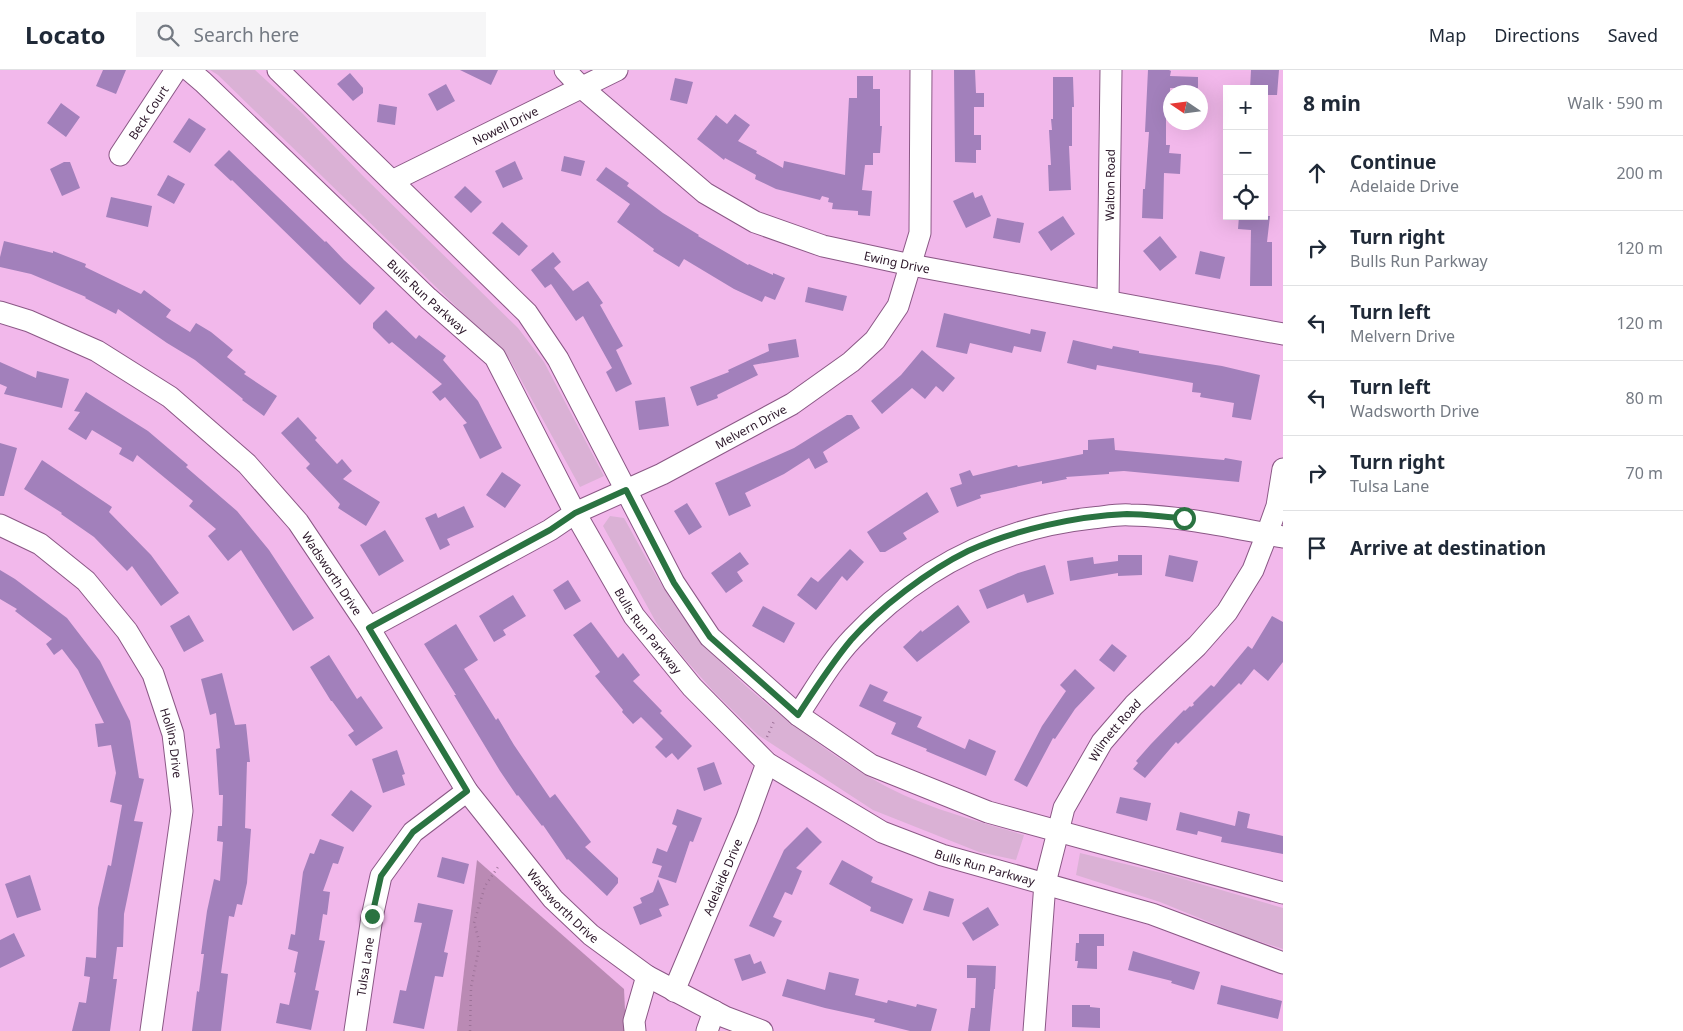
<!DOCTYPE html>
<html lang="en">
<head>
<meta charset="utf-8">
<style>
	:root { --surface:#fff; --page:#f6f6f7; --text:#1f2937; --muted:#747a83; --line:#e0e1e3 }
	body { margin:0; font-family:"Noto Sans",sans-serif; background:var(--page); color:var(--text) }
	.controls { position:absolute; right:15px; top:15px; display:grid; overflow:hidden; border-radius:0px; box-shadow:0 5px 20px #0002 }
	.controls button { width:45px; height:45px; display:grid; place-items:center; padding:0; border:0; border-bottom:1px solid var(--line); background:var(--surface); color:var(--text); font:25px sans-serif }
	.compass { position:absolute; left:1163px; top:15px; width:45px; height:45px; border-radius:50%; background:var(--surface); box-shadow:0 5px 20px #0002; rotate:283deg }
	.stop { position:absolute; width:15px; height:15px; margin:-11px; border:4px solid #2a7341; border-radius:50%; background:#fff }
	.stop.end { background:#2a7341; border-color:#fff; box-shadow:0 1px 5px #0008 }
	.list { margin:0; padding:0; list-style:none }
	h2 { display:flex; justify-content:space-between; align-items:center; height:65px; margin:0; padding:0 20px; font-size:21px }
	h2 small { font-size:16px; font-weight:400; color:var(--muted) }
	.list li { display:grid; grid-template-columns:32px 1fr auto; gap:15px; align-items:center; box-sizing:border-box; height:75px; padding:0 20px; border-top:1px solid var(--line) }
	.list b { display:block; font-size:19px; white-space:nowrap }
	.list p { margin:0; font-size:16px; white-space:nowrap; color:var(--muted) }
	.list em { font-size:16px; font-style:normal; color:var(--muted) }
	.icon { flex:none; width:28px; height:28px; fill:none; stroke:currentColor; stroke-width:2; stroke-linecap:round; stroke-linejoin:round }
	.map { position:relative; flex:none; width:1283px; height:961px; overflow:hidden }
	header { display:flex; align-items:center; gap:30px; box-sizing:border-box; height:70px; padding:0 25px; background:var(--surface); border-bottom:1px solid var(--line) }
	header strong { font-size:24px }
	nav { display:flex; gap:28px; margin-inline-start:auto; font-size:18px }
	.search { width:350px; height:45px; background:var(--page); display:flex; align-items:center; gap:12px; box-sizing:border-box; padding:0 18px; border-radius:0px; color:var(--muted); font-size:19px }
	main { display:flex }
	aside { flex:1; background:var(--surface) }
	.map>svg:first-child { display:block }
</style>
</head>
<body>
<header>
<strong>Locato</strong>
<div class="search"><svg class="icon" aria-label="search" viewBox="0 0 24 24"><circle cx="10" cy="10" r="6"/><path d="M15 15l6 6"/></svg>Search here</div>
<nav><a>Map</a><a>Directions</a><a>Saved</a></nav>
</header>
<main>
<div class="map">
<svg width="1283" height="961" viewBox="0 0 1283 961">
	<rect width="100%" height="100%" fill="#f2b8eb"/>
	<!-- green -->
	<path fill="#dab1d5" d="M 210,0 L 255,0 L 302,43 L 364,107 L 518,258 L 544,292 L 604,406 L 580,417 L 509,288 L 218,5 Z
		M 610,446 L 624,448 C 647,489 669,533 700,569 C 730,604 764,633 800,660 C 836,687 872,712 913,729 C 949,744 987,754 1024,765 L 1016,790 L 979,782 L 873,740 L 758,665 L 714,622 L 683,587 L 657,554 L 603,456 Z
		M 1080,783 L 1166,804 L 1283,838 L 1283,879 L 1246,867 L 1160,832 L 1076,805 Z"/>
	<!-- forest -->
	<path fill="#ba8ab4" d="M 477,790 L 624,919 L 626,961 L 457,961 Z"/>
	<!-- building -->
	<path fill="#a280bb" d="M 103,0 L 126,0 L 116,24 L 96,16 Z
		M 460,0 L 498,0 L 491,15 Z
		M 954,0 L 975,0 L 976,23 L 984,23 L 984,37 L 974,37 L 974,65 L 981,65 L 981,80 L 976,80 L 976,93 L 955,92 Z
		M 1148,0 L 1169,0 L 1171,1 L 1170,6 L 1198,7 L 1198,18 L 1170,18 L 1170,46 L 1166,46 L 1166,75 L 1170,75 L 1169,83 L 1181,84 L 1180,104 L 1164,103 L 1163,149 L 1142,148 L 1143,119 L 1145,119 L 1149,62 L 1145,62 Z
		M 1251,0 L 1279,0 L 1277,25 L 1264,25 L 1264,19 L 1250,19 Z
		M 350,3 L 363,18 L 363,23 L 353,31 L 337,14 Z
		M 857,6 L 873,6 L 873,19 L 880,19 L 880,56 L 882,56 L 880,83 L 873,83 L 873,95 L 865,95 L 862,120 L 872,121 L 870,146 L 858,145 L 858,141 L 832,139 L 833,133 L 828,132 L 829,128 L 822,126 L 820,130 L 776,119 L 755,109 L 756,105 L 725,88 L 724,90 L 697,69 L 716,45 L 727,54 L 735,44 L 750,55 L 738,71 L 757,81 L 756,83 L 783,98 L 784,91 L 845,105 L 849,28 L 857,28 Z
		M 1053,7 L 1073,7 L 1074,37 L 1072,37 L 1072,76 L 1069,76 L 1071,120 L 1049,121 L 1048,95 L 1051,95 L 1049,60 L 1052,60 L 1051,49 L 1053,49 Z
		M 675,8 L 693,12 L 687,34 L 670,30 Z
		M 446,14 L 455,31 L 437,41 L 428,24 Z
		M 61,33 L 80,47 L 66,67 L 47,53 Z
		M 379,34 L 397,37 L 395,55 L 377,52 Z
		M 189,48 L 206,59 L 190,83 L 173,72 Z
		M 229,80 L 325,172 L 326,171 L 344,190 L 375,218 L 360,235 L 232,110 L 231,111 L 214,95 Z
		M 564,86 L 585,91 L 581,106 L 561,101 Z
		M 515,91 L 523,109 L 503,118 L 495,101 Z
		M 64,92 L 70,92 L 80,118 L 62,126 L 50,99 Z
		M 606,97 L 629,113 L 627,116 L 663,143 L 699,165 L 698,166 L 748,195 L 749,194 L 773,205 L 773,203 L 785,208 L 775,230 L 765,226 L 762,232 L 734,219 L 684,189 L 679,197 L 653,181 L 654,179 L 617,152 L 630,134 L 596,110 Z
		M 168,105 L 185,114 L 174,134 L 157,125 Z
		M 465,116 L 482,132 L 471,143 L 454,127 Z
		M 973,122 L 975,128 L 982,125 L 991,146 L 966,158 L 953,131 Z
		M 111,127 L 152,136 L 148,157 L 106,147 Z
		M 1063,146 L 1075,164 L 1051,181 L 1038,162 Z
		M 1239,146 L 1270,146 L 1267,172 L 1272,172 L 1272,216 L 1250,216 L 1251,160 L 1238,159 Z
		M 997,148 L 1024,153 L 1020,173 L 993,168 Z
		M 502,152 L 528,176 L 519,186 L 492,163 Z
		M 1160,166 L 1177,187 L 1160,201 L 1143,181 Z
		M 4,171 L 53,183 L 53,181 L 86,194 L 85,197 L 141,224 L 144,220 L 171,240 L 166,247 L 190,262 L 196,253 L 211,262 L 233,280 L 227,287 L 246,302 L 244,304 L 277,326 L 264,346 L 242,330 L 243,329 L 195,290 L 167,273 L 118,239 L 116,244 L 85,228 L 86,227 L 31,204 L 0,197 L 0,187 Z
		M 1200,181 L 1225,187 L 1220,209 L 1195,204 Z
		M 553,182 L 561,192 L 554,198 L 573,221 L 588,211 L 603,233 L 600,235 L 623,276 L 616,280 L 632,314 L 616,322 L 606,302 L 612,298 L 583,246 L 576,251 L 551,214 L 545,218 L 531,200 Z
		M 808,217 L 847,226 L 843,241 L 805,232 Z
		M 386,240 L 416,269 L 419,265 L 446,286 L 443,290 L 478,331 L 502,378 L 480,389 L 463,355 L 467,353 L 445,327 L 440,331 L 432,322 L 442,314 L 392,272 L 389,274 L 373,258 L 373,253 Z
		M 944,243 L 1030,264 L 1031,259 L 1046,262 L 1041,282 L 1014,276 L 1012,283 L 970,273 L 967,284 L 936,277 Z
		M 796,269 L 799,287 L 753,295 L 758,305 L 717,325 L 718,328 L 697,336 L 690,317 L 729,302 L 728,300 L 769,281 L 768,274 Z
		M 1073,270 L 1112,279 L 1113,276 L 1139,281 L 1139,283 L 1222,296 L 1260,305 L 1251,350 L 1232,347 L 1234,333 L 1200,327 L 1201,323 L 1192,322 L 1193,313 L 1097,295 L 1096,300 L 1067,293 Z
		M 922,280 L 955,308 L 943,322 L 936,316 L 925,329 L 912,318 L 882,344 L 871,331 L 901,305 Z
		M 0,292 L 36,308 L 37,301 L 69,309 L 62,338 L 4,324 L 7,317 L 0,314 Z
		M 86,322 L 148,361 L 188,395 L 186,397 L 237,441 L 269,480 L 314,548 L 293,561 L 241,480 L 228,491 L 208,466 L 216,459 L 189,436 L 193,431 L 137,385 L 133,392 L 119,384 L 122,378 L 92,360 L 86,370 L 68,359 L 80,342 L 74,341 Z
		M 665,327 L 669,356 L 639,360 L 635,331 Z
		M 847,345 L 852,345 L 860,358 L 823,382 L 828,392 L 815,399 L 809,388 L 784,404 L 745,423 L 751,436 L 729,446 L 715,413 L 794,378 Z
		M 298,347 L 317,368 L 315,370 L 337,394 L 342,389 L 352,401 L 343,409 L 380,432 L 366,456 L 338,438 L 340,434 L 306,398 L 310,394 L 281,363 Z
		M 1114,368 L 1115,380 L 1224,390 L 1225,388 L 1242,391 L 1239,412 L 1124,401 L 1109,402 L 1109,404 L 1066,407 L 1067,409 L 1042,414 L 1042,411 L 980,425 L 981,428 L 957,437 L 950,418 L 962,414 L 959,404 L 970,400 L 973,406 L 1017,395 L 1018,397 L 1083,384 L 1083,380 L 1088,380 L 1088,370 Z
		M 0,373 L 17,378 L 4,426 L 0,426 Z
		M 42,390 L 112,437 L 109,442 L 151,485 L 179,523 L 161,536 L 132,496 L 127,501 L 94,467 L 61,444 L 62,443 L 24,419 Z
		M 502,402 L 521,415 L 505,438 L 486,425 Z
		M 927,422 L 939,442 L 903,463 L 907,469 L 885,482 L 880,482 L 867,462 Z
		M 687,433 L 702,457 L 689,465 L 674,441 Z
		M 464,436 L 474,457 L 447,469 L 450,475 L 440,480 L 425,448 L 436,443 L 438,448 Z
		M 385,460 L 404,491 L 379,506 L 360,475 Z
		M 850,479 L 864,492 L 847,511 L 842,506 L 816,540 L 797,525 L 811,507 L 818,512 Z
		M 740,482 L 749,494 L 737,502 L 743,511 L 726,523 L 711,503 Z
		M 1118,485 L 1142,485 L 1142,505 L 1118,506 L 1118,503 L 1070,511 L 1067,491 L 1093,487 L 1094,494 L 1118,491 Z
		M 1169,485 L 1198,491 L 1193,512 L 1165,506 Z
		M 1045,495 L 1054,524 L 1027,533 L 1024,524 L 987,539 L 979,520 L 1018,503 Z
		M 0,500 L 15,509 L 67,548 L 100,591 L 130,651 L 139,708 L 144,709 L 134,751 L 143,752 L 124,844 L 123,877 L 117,877 L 113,909 L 117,909 L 110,961 L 72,961 L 79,932 L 86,933 L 90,907 L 84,906 L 86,887 L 96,888 L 98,838 L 108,795 L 111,796 L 122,735 L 110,732 L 116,703 L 111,675 L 98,677 L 95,654 L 104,653 L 78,600 L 62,579 L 54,585 L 46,574 L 52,569 L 15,541 L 17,539 L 0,529 Z
		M 568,510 L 581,531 L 565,540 L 553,520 Z
		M 513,525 L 526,546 L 503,560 L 506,565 L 494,572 L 479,546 Z
		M 958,535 L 970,552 L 917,592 L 903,577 L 921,560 L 922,562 Z
		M 763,536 L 795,553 L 784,573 L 752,556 Z
		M 189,545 L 204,571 L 184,582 L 170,556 Z
		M 1272,546 L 1283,552 L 1283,592 L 1268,611 L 1254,599 L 1241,615 L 1239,613 L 1178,674 L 1176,672 L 1145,708 L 1133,699 L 1138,693 L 1136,691 L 1151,674 L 1184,640 L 1185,641 L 1190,636 L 1191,637 L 1194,635 L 1193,633 L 1211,615 L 1214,617 L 1248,576 L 1252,579 Z
		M 591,552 L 618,588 L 623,583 L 640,605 L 633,611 L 662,641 L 660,643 L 692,676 L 678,690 L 672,683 L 666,688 L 655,677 L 663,669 L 641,647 L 633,654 L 622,642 L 623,640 L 595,606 L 600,602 L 573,565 Z
		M 456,554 L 478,590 L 464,599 L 496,650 L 498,648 L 514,675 L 550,728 L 555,724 L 591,772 L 585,777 L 618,808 L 618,813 L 607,826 L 568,789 L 567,790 L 543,755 L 542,756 L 518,725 L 517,726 L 500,701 L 454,625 L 456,625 L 424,574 Z
		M 1112,574 L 1127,586 L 1114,602 L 1099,590 Z
		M 329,585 L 357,629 L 361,626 L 383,658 L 356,676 L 348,665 L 354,661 L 332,631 L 331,631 L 310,597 Z
		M 1075,599 L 1095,618 L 1075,639 L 1055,669 L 1053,668 L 1027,717 L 1014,710 L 1042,656 L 1066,621 L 1060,615 Z
		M 222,603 L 235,655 L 246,654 L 250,692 L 247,692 L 245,758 L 251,759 L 247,813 L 242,835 L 237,834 L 234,847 L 229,846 L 221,903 L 228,904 L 221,961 L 192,961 L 197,921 L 199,922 L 204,884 L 201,884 L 207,841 L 214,809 L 220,811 L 223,772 L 217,771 L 218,756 L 222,756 L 223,725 L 219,725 L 216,679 L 220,678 L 216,643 L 210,645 L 201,609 Z
		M 870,614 L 888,622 L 883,631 L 922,647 L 917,657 L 965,679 L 969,669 L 996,681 L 986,706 L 926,681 L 927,679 L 891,664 L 896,653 L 859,636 Z
		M 397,680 L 405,704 L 402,705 L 405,715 L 383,723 L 372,689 Z
		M 714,692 L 722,714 L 704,721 L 697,698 Z
		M 351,720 L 372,736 L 353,762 L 331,745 Z
		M 1120,727 L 1151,733 L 1147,751 L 1116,743 Z
		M 677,739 L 702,748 L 693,772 L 690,771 L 676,813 L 658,807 L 662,796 L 652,793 L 657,778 L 667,782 L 677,756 L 672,754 Z
		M 1238,741 L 1250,744 L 1247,758 L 1283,766 L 1283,784 L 1221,772 L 1222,767 L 1198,761 L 1197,765 L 1176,760 L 1180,742 L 1235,756 Z
		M 807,757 L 822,772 L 796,798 L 802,801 L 792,825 L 785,822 L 773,847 L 782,851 L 774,867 L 749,856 L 784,780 Z
		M 320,769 L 344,777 L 338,794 L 333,793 L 323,821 L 330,822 L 327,845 L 323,844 L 319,870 L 325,871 L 315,920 L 319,921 L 311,960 L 276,953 L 280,933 L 289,935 L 296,903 L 294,902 L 298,882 L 288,879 L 291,864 L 295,865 L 303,802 L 310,783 L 314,784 Z
		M 442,787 L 469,794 L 464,814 L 437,807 Z
		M 842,790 L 873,807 L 871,812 L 913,829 L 903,854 L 870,841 L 871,837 L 829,814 Z
		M 30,805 L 41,840 L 17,848 L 5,814 Z
		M 658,809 L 669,835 L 659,839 L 662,846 L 640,855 L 633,837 L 642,833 L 640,828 L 653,822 Z
		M 929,821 L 954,829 L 949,847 L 923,840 Z
		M 418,833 L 453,840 L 444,882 L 448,883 L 443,907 L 435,906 L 424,959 L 393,953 L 400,920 L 406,921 L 422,853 L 414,852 Z
		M 988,837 L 999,855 L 973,871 L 962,853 Z
		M 14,863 L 25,886 L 0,898 L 0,870 Z
		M 1079,864 L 1104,864 L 1104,876 L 1097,876 L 1097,899 L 1077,898 L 1078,891 L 1075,891 L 1076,873 L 1079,873 Z
		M 1133,881 L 1200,902 L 1194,920 L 1171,913 L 1172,911 L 1128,900 Z
		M 750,884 L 754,894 L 761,891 L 766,903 L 742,911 L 734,889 Z
		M 967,895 L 996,896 L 995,919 L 994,919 L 990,961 L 968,961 L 971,938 L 975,938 L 976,908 L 967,908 Z
		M 829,902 L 859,909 L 855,925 L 887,933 L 888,930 L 916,937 L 917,934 L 937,939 L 931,961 L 910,961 L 874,952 L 875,949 L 825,938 L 782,926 L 787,909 L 825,920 Z
		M 1221,915 L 1282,931 L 1278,949 L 1217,934 Z
		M 1072,935 L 1090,935 L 1090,937 L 1100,938 L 1100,958 L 1072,957 Z"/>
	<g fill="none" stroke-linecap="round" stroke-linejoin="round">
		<defs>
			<g id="minor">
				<path id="s1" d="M 189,0 L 203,12 L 428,228 L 495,287 L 575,443 L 634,546 L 692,617 L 767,693 L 882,762 L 942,785 L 1152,844 L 1283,893"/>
				<path d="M 278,0 L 527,243 L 558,289 L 674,513 L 710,567 L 798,645 L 871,695 L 988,742 L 1283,823"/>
				<path id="s2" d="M 565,0 L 581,17 L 705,123 L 755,152 L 823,176 L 911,195 L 1283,264"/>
				<path id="s3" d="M 120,85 L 176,0"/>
				<path id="s4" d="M 392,111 L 617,0"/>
				<path id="s5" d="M 1108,230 L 1111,0"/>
				<path id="s6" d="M 0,242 L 29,251 L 97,281 L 170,327 L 247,394 L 298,452 L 369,558 L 467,721 L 553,829 L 591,865 L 647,906 L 725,947 L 762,961"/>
				<path id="s7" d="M 0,455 L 40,474 L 86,511 L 127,561 L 153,604 L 173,664 L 182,741 L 151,961"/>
				<path id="s8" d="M 369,558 L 550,460 L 575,443 L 662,404 L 792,334 L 851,292 L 875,270 L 898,236 L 920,163 L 921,0"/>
				<path d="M 798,645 C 816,618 832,590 853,568 C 918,499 998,458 1092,448 C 1104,447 1117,444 1130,445 C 1182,446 1231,457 1283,467"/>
				<path id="s9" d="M 674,921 L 747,748 L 767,693"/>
				<path id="s10" d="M 355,961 L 372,847 L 381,806 L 413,762 L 467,721"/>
				<path d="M 635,961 L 634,951 L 647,906"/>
				<path d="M 707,961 L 714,941"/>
				<path id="s11" d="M 1034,961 L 1045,813 L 1064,738 L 1102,672 L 1134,635 L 1197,576 L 1227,542 L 1253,500 L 1267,464 L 1277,436 L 1283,399"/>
			</g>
		</defs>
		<!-- minor casing -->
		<use href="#minor" stroke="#8b5886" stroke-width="23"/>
		<!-- path -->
		<path stroke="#9e7399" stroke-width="2.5" stroke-dasharray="1 4" stroke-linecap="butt" d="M 767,667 L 775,649
			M 470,961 L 471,917 L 480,874 L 474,853 L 485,816 L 498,797"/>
		<!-- minor -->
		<use href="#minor" stroke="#fff" stroke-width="21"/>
	</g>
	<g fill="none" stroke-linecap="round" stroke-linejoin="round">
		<!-- route -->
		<path stroke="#2a7341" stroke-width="6" d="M 372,846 L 381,806 L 413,762 L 467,721 L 369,558 L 550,460 L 575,443 L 626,420 L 674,513 L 710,567 L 798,645 C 815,619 831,594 851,570 C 879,538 929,500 968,481 C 1014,460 1076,446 1127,444 C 1145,444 1165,447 1184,448"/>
	</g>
	<g text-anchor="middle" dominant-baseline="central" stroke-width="5" stroke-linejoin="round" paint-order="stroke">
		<!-- street labels -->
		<g font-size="12" fill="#291427" stroke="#f2b8eb">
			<text stroke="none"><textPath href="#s3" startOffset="51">Beck Court</textPath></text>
			<text stroke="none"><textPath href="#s4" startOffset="126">Nowell Drive</textPath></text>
			<text stroke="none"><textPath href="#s5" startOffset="115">Walton Road</textPath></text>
			<text stroke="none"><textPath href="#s2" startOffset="392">Ewing Drive</textPath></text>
			<text stroke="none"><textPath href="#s1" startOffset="329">Bulls Run Parkway</textPath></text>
			<text stroke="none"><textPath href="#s8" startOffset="432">Melvern Drive</textPath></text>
			<text stroke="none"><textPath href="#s6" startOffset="432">Wadsworth Drive</textPath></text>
			<text stroke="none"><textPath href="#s1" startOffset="734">Bulls Run Parkway</textPath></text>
			<text stroke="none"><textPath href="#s11" startOffset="319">Wilmett Road</textPath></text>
			<text stroke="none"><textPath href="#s7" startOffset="290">Hollins Drive</textPath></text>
			<text stroke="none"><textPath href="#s1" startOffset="1155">Bulls Run Parkway</textPath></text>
			<text stroke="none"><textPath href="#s9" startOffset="124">Adelaide Drive</textPath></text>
			<text stroke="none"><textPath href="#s6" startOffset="838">Wadsworth Drive</textPath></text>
			<text stroke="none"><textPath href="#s10" startOffset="65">Tulsa Lane</textPath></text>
		</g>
	</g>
</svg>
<div class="controls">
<button>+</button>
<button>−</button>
<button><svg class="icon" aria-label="locate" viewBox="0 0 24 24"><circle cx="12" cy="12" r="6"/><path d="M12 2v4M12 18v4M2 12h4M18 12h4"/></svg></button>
</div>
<svg class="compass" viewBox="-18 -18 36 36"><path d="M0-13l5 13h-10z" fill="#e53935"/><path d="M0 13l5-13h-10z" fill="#747a83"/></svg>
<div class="stop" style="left:1184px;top:448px"></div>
<div class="stop end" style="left:372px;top:846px"></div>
</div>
<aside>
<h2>8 min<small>Walk · 590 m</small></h2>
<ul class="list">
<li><svg class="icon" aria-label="ahead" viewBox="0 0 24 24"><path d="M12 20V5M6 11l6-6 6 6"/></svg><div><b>Continue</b><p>Adelaide Drive</p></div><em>200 m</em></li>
<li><svg class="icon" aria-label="right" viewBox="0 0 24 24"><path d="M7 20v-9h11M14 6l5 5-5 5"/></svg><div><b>Turn right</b><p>Bulls Run Parkway</p></div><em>120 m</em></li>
<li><svg class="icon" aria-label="left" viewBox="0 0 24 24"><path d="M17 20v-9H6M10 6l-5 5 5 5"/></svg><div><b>Turn left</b><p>Melvern Drive</p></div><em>120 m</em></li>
<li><svg class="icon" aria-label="left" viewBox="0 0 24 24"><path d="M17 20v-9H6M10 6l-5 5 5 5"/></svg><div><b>Turn left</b><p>Wadsworth Drive</p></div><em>80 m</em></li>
<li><svg class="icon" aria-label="right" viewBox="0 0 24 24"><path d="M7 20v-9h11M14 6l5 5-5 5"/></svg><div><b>Turn right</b><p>Tulsa Lane</p></div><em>70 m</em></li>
<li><svg class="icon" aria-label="arrive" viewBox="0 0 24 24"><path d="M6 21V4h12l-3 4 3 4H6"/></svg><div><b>Arrive at destination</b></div></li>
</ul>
</aside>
</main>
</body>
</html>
